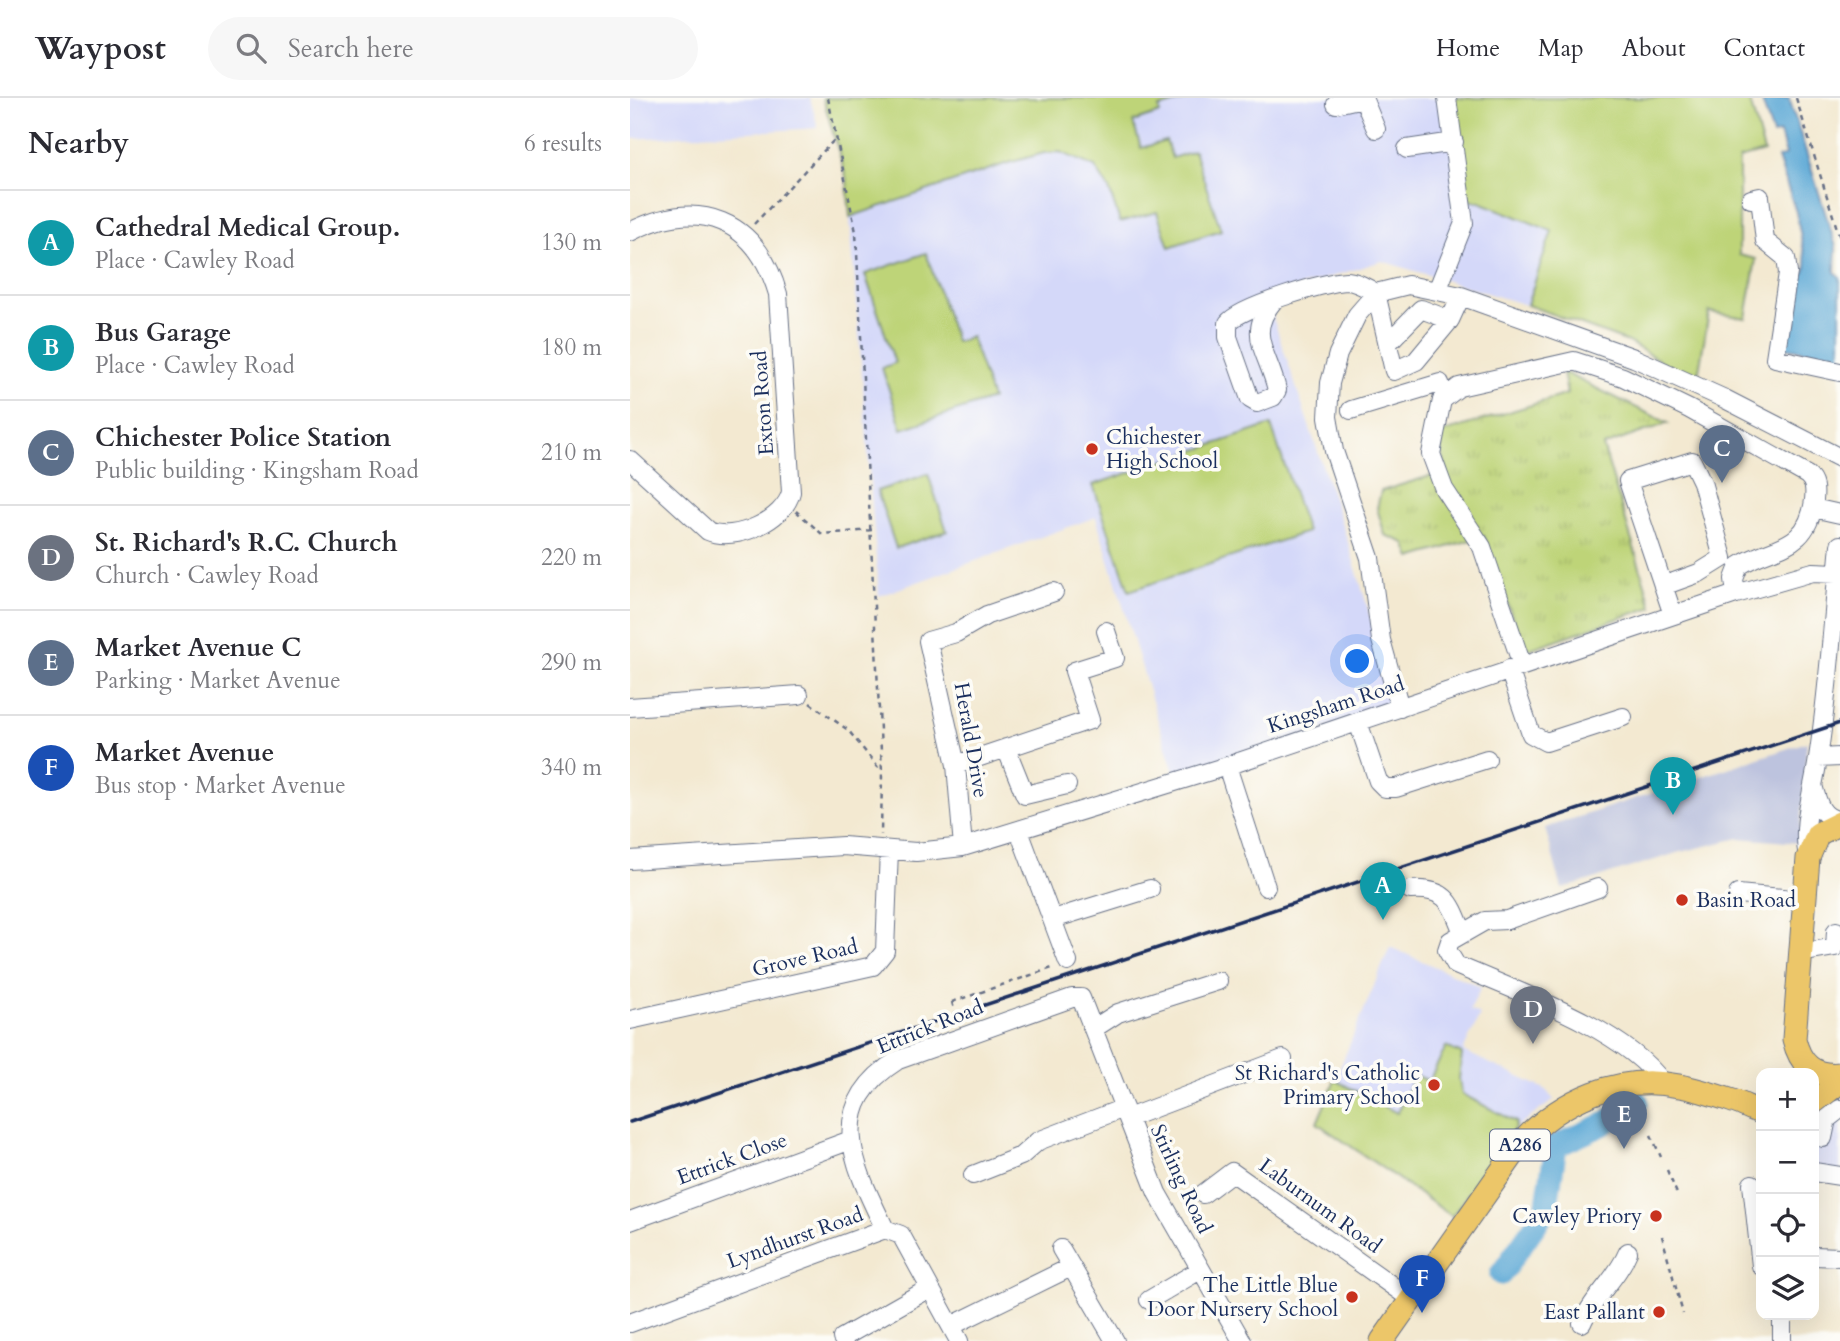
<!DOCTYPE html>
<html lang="en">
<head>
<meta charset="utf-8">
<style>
	:root { --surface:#fff; --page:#f7f7f7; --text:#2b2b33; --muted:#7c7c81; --line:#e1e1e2; --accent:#c8321e }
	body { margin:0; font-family:Cardo,serif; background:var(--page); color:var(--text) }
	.controls { position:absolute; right:21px; bottom:21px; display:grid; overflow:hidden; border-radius:14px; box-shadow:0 7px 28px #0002 }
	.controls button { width:63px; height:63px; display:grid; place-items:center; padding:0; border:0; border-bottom:2px solid var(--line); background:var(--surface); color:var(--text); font:35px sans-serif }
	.you { position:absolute; left:728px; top:564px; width:24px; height:24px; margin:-18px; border:5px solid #fff; border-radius:50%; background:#1a73e8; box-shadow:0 0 0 10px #1a73e833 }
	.badge { display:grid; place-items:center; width:46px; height:46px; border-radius:50%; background:var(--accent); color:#fff; font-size:23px; font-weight:700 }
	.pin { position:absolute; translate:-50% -58px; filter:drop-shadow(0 2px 4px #0008) }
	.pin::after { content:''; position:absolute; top:37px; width:24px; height:21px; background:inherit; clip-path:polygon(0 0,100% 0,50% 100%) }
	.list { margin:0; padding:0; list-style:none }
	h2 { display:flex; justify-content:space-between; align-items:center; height:91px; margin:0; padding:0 28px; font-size:30px }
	h2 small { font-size:23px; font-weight:400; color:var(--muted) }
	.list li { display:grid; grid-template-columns:46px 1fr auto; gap:21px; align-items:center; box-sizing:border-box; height:105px; padding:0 28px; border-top:2px solid var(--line) }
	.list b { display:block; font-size:26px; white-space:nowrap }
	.list p { margin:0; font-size:23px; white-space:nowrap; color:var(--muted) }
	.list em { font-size:23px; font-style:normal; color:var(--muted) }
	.icon { flex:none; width:38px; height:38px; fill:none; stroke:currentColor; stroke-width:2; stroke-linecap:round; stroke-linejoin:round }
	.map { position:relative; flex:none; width:1210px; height:1243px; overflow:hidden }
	header { display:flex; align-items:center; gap:42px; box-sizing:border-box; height:98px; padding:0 35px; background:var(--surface); border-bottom:2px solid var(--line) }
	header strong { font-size:33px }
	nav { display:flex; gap:38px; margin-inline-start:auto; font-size:24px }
	.search { width:490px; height:63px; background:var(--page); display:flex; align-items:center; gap:18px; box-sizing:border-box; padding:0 24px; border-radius:38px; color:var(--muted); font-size:26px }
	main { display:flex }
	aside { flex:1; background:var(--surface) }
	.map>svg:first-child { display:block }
</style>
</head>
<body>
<header>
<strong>Waypost</strong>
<div class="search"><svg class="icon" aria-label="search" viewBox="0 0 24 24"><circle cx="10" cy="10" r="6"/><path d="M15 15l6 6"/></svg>Search here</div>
<nav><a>Home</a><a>Map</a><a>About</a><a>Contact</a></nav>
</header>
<main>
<aside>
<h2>Nearby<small>6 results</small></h2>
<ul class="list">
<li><span class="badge" style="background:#0f9aa8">A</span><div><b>Cathedral Medical Group.</b><p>Place · Cawley Road</p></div><em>130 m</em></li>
<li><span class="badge" style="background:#0f9aa8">B</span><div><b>Bus Garage</b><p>Place · Cawley Road</p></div><em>180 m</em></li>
<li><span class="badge" style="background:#5c6f8a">C</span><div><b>Chichester Police Station</b><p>Public building · Kingsham Road</p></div><em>210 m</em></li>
<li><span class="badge" style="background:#6b7280">D</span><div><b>St. Richard's R.C. Church</b><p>Church · Cawley Road</p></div><em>220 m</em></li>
<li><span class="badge" style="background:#5c6f8a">E</span><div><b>Market Avenue C</b><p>Parking · Market Avenue</p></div><em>290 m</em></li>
<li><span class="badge" style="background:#1a4fb4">F</span><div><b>Market Avenue</b><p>Bus stop · Market Avenue</p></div><em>340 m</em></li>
</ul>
</aside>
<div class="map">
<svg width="1210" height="1243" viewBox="0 0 1210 1243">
	<defs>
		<pattern id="grass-tufts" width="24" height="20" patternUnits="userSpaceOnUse" patternTransform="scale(1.75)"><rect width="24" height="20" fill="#bed478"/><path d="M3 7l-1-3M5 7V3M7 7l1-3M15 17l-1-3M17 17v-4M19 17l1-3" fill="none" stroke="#a3b66a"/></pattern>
	</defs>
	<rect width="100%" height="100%" fill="#fdfcf7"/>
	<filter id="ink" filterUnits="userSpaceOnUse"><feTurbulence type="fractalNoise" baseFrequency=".0143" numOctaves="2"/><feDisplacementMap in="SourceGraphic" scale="14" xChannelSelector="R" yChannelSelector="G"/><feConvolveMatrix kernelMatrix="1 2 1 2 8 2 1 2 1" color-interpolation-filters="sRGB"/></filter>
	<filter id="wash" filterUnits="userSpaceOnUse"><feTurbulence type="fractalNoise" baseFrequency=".00686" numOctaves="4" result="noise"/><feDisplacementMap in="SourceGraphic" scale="28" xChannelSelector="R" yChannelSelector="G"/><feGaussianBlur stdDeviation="1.57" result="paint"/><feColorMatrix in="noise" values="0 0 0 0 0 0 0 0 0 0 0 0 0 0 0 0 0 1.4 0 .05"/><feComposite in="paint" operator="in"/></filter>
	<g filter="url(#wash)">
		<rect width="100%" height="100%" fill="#f3e9d1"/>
		<!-- built -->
		<path fill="#d4d8f9" d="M 0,0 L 180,0 L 188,30 L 0,41 Z
			M 193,0 L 1119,0 L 1134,54 L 1109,61 L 1109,157 L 1126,161 L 1116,220 L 1079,214 L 1067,284 L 997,244 L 896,207 L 752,163 L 636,199 L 718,444 L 767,608 L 545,678 L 466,419 L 249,498 L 217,83 Z
			M 760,849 L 851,889 L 840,912 L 850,917 L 833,953 L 915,991 L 924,1002 L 885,1030 L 822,1118 L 687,1025 Z
			M 1210,984 L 1210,1078 L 1184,1074 L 1184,1004 Z"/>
		<!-- industrial -->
		<path fill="#bdc3de" d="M 1177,644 L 1169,745 L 1109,740 L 1047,755 L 932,791 L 915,730 Z"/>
		<!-- grass -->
		<path fill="url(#grass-tufts)" stroke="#6c826b" stroke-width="2" d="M 933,274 L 1038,325 L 973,348 L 1022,509 L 894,553 L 854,438 L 781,460 L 775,445 L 755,437 L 747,410 L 751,393 L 817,373 L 811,353 L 811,335 L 937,296 Z"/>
		<!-- park -->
		<path fill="#bed478" stroke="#6c826b" stroke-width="2" d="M 193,0 L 563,0 L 529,10 L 530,15 L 503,24 L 511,50 L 536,43 L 542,60 L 564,53 L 591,132 L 539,149 L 527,114 L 490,124 L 479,91 L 465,69 L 430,54 L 414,55 L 378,65 L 220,119 L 217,83 Z
			M 820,0 L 1119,0 L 1134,54 L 1109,61 L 1109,157 L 1126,161 L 1116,220 L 1079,214 L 1067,284 L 998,244 L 897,207 L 922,133 L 850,104 L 836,102 Z
			M 296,155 L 326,244 L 341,239 L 362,301 L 272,331 L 252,270 L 265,265 L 235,176 Z
			M 641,327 L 677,434 L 499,493 L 463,387 Z
			M 298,376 L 317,433 L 266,450 L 247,393 Z
			M 816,949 L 832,956 L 829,981 L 832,996 L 886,1024 L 885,1030 L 822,1118 L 687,1025 L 705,982 L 767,1015 L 785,977 L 799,983 Z"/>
		<!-- water -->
		<path fill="#5da9d6" stroke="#3c6c9a" stroke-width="2" d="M 1131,0 L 1159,0 L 1206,149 L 1205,174 L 1210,179 L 1210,259 L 1153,249 L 1162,176 L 1174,175 L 1177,169 L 1166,114 L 1148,60 L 1156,57 L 1150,35 L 1143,37 Z"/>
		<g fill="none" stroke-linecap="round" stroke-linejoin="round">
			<!-- river -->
			<path stroke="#5da9d6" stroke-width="23" d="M 871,1176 L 916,1112 L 926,1048 L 974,1026 L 1007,1004"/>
		</g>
	</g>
	<g filter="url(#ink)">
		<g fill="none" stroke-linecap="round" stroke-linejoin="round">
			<defs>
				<path id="minor" d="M 733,0 L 746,31
					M 706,6 L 733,0
					M 777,51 L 824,44
					M 1121,101 L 1130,99 L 1135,143 L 1156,160 L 1158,175 L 1145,260 L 1210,274
					M 0,134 C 69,99 126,121 148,196 L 161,394 C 155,422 104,445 78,433 L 0,362
					M 807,193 L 834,125 L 817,0
					M 644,202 C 615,237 638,253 647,292 L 643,299 L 627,305 L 620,301 L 598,239 L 598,225 C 610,209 695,184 716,183 C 726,183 737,190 746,195 L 764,273 L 786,263 L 820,222
					M 758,245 L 791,211 L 820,222 L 831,198
					M 721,312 L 810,285
					M 1183,410 L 1210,416
					M 1033,488 L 1069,475 L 1093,460 L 1072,384 L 1062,363 L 998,383 L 1043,517
					M 892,567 L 852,449 L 814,391 L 801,356 L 812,302 L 829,289 L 944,263 L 993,279 L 1059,311 L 1177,377 C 1185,384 1185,392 1184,402 C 1177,455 1142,446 1109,468 L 1104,481 L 1106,496
					M 879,571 L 901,636 L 916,644 L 993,619
					M 0,609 L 169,597
					M 770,610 L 751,542 L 740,460 L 704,353 L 698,319 L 700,285 L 708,256 L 727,217 L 746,195 L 778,187 L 831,198 L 1004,260 L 1095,301 L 1210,360
					M 728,624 L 748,683 L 755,690 L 766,690 L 857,661
					M 376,650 L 395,697 L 437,687
					M 1188,660 L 1210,659
					M 326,667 L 460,622 L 444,573 L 485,560 L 476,533
					M 597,668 L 636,789
					M 1183,687 C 1187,703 1191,721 1210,722
					M 389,733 L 438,864
					M 333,749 L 326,667 L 298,543 L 326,535 L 357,517 L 424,494
					M 1178,760 C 1171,724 1183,696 1188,660 C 1199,590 1203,518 1210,447
					M 0,762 L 213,748 L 286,754 L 333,749 L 597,668 L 1106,496 L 1183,474 L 1207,475
					M 968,790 L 877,822 L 855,823 L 820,843 L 817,852 L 826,867 C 888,894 993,930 1033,985
					M 780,792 C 817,789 821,805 833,835
					M 1108,796 L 1174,802
					M 423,821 L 520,791
					M 1170,855 L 1205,849 L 1206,833
					M 0,922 L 243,868 L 255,853 L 259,752
					M 463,931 L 488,915 L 588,883
					M 498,1020 L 653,961
					M 1193,1040 L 1197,1021 L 1210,1011
					M 1184,1074 L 1210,1078
					M 343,1077 L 391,1058 L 408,1043 L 494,1010
					M 1122,1086 L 1131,1168
					M 573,1096 L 602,1074 L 781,1201
					M 0,1123 L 221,1042
					M 255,1131 C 224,1067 193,1009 268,962 L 442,900 L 451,900 L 527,1095 L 612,1243
					M 431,1151 L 485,1243
					M 1184,1158 L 1210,1159
					M 519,1202 L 570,1172
					M 1152,1217 L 1152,1243
					M 0,1225 L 255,1131 L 271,1137 L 329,1243
					M 952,1225 C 963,1199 987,1181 998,1154
					M 321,1228 L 441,1169
					M 214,1243 L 212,1240 L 300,1190"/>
				<path id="major" d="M 1210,725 L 1188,736 L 1178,760 L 1164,941 C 1170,966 1183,979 1210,976
					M 1184,1004 L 1210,984
					M 752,1243 L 892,1044 C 931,1002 990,975 1049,988 C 1068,991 1088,998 1106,1004 C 1115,1007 1122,1012 1131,1014"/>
			</defs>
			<!-- minor casing -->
			<use href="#minor" stroke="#677086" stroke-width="20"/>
			<!-- major casing -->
			<use href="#major" stroke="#677086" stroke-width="25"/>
			<!-- path -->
			<path stroke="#677086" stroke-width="2.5" stroke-dasharray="5 5" stroke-linecap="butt" d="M 198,0 L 226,134 L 252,674 L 251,737
				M 1166,0 L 1210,140
				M 124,126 L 206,40
				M 166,413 L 192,436 L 242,432
				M 180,605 L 218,632 L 251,673
				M 322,904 L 425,869
				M 1021,1037 L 1031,1059
				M 1037,1072 L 1048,1098
				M 1032,1138 L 1053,1216"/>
			<!-- minor -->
			<use href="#minor" stroke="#fff" stroke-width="18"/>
			<!-- major -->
			<use href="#major" stroke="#ecc669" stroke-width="23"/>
			<!-- rail -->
			<path stroke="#1b2f5e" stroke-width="3.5" d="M 0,1024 L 1210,625"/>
			<!-- path-bridge -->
			<path stroke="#677086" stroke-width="2.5" stroke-dasharray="5 5" stroke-linecap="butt" d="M 322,904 L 328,925"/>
		</g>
	</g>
	<!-- markers -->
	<g fill="#c8321e" stroke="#fdfcf7" stroke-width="2.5">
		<circle cx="462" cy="351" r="7"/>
		<circle cx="1052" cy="802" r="7"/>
		<circle cx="804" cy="987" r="7"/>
		<circle cx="1026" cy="1118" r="7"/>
		<circle cx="722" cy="1199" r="7"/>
		<circle cx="1029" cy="1214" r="7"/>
	</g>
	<g text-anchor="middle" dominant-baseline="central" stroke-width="7" stroke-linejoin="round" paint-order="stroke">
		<!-- shield labels -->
		<rect fill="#fdfcf7" stroke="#5f6c8c" stroke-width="2" x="860" y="1031.5" width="60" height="31" rx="5"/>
		<g font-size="19" font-weight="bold" fill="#1b2f5e">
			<text x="890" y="1047">A286</text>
		</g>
		<!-- street labels -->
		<g font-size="21" fill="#1b2f5e" stroke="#fdfcf7">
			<text transform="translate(133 305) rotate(-94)">Exton Road</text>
			<text transform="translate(706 607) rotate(-18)">Kingsham Road</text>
			<text transform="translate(341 642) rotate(80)">Herald Drive</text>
			<text transform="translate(175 860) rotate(-13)">Grove Road</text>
			<text transform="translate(300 929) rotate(-22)">Ettrick Road</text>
			<text transform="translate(102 1061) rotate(-20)">Ettrick Close</text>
			<text transform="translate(551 1081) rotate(65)">Stirling Road</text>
			<text transform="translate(690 1108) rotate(36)">Laburnum Road</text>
			<text transform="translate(165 1140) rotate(-20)">Lyndhurst Road</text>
		</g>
		<!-- poi labels -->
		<g font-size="21" fill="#1b2f5e" stroke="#fdfcf7" text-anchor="end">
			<text x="476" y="339" text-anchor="start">Chichester<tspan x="476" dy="24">High School</tspan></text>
			<text x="1066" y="802" text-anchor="start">Basin Road</text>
			<text x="790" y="975">St Richard's Catholic<tspan x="790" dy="24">Primary School</tspan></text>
			<text x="1012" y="1118">Cawley Priory</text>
			<text x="708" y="1187">The Little Blue<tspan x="708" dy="24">Door Nursery School</tspan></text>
			<text x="1015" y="1214">East Pallant</text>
		</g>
	</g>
</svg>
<div class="controls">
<button>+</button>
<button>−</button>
<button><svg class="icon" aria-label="locate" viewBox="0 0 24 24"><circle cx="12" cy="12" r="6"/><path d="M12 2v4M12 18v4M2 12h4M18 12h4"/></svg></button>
<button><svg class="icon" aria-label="layers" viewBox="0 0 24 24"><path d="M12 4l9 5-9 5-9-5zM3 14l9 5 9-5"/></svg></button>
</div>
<div class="you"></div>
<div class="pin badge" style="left:753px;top:822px;background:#0f9aa8">A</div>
<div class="pin badge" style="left:1043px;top:717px;background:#0f9aa8">B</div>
<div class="pin badge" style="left:1092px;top:385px;background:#5c6f8a">C</div>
<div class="pin badge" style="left:903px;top:946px;background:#6b7280">D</div>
<div class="pin badge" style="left:994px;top:1051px;background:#5c6f8a">E</div>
<div class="pin badge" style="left:792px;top:1215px;background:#1a4fb4">F</div>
</div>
</main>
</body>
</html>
